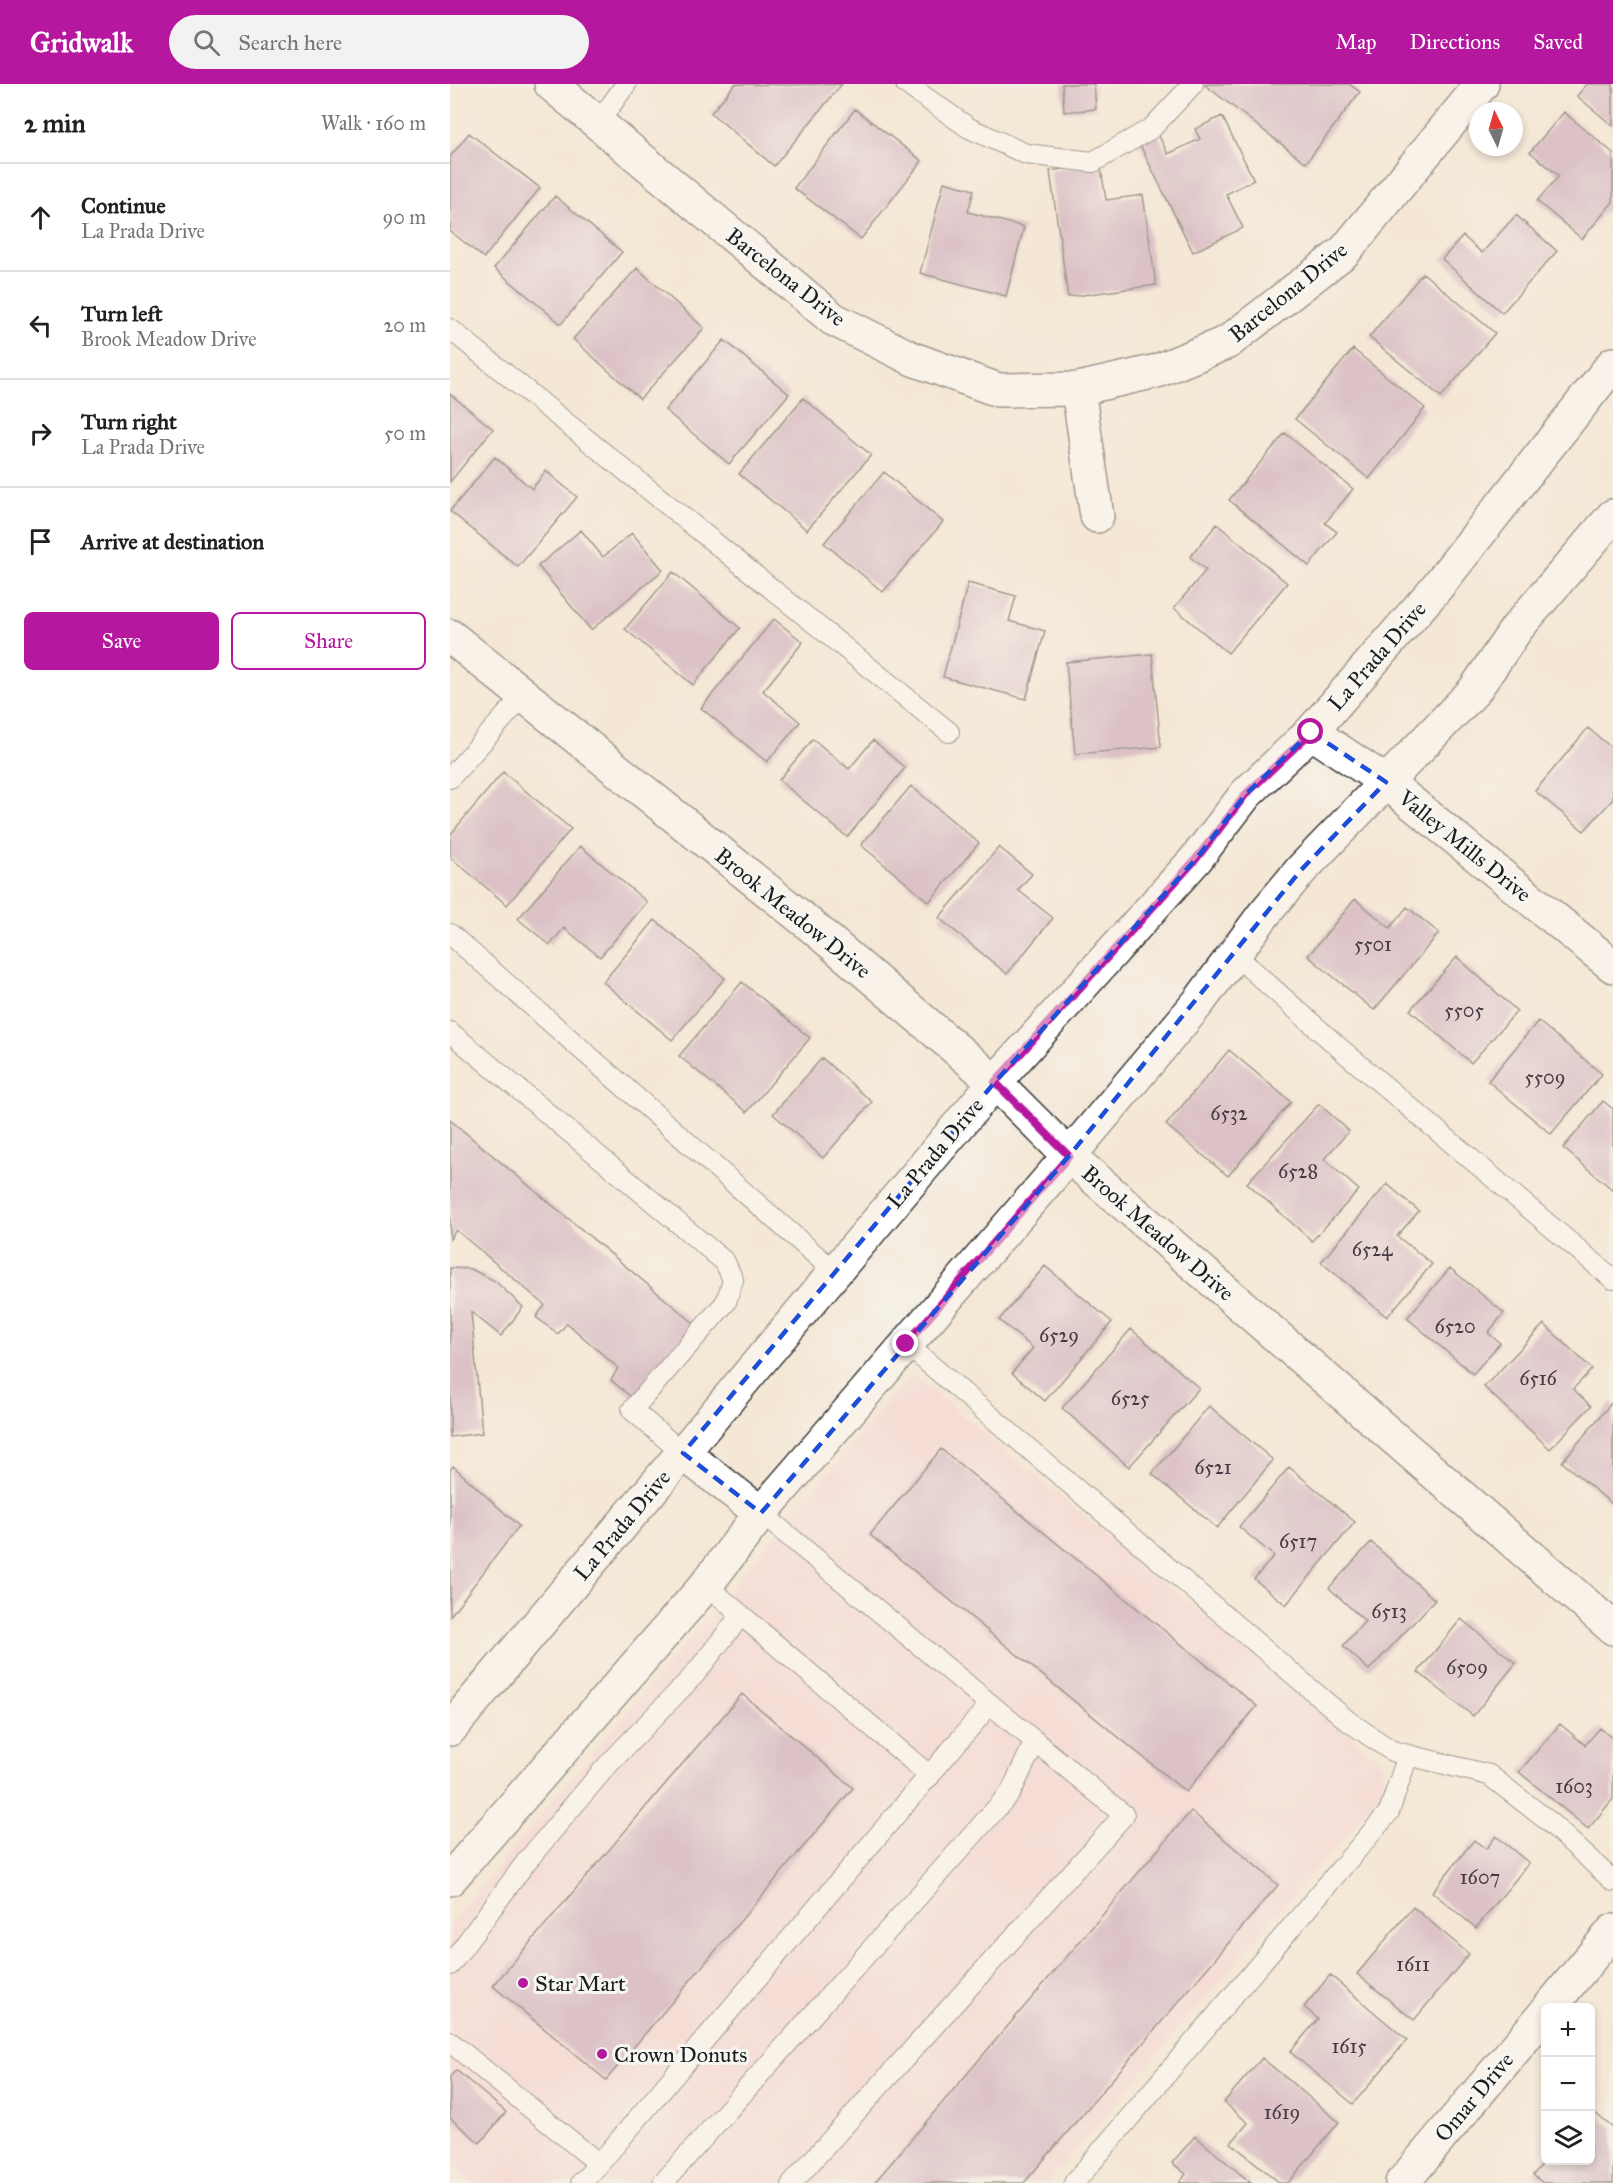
<!DOCTYPE html>
<html lang="en">
<head>
<meta charset="utf-8">
<style>
	:root { --surface:#fff; --page:#f2f2f2; --text:#202124; --muted:#757577; --line:#e0e0e0; --accent:#b5179e }
	body { margin:0; font-family:"IM FELL Great Primer",serif; background:var(--page); color:var(--text) }
	.controls { position:absolute; right:18px; bottom:18px; display:grid; overflow:hidden; border-radius:9px; box-shadow:0 3px 9px #0003 }
	.controls button { width:54px; height:54px; display:grid; place-items:center; padding:0; border:0; border-bottom:2px solid var(--line); background:var(--surface); color:var(--text); font:30px sans-serif }
	.compass { position:absolute; left:1019px; top:18px; width:54px; height:54px; border-radius:50%; background:var(--surface); box-shadow:0 3px 9px #0003; rotate:355deg }
	.stop { position:absolute; width:18px; height:18px; margin:-14px; border:4px solid #b5179e; border-radius:50%; background:#fff }
	.stop.end { background:#b5179e; border-color:#fff; box-shadow:0 2px 6px #0008 }
	.list { margin:0; padding:0; list-style:none }
	h2 { display:flex; justify-content:space-between; align-items:center; height:78px; margin:0; padding:0 24px; font-size:26px }
	h2 small { font-size:20px; font-weight:400; color:var(--muted) }
	.list li { display:grid; grid-template-columns:39px 1fr auto; gap:18px; align-items:center; box-sizing:border-box; height:108px; padding:0 24px; border-top:2px solid var(--line) }
	.list b { display:block; font-size:22px; white-space:nowrap }
	.list p { margin:0; font-size:20px; white-space:nowrap; color:var(--muted) }
	.list em { font-size:20px; font-style:normal; color:var(--muted) }
	.actions { display:flex; gap:12px; padding:18px 24px }
	.actions a { flex:1; padding:14px 0; border:2px solid var(--accent); border-radius:9px; text-align:center; font-size:21px; color:var(--accent) }
	.actions .main { background:var(--accent); color:#fff }
	.icon { flex:none; width:33px; height:33px; fill:none; stroke:currentColor; stroke-width:2; stroke-linecap:round; stroke-linejoin:round }
	.map { position:relative; flex:none; width:1163px; height:2099px; overflow:hidden }
	header { display:flex; align-items:center; gap:36px; box-sizing:border-box; height:84px; padding:0 30px; background:var(--accent); color:#fff }
	header strong { font-size:28px }
	nav { display:flex; gap:33px; margin-inline-start:auto; font-size:21px }
	.search { width:420px; height:54px; background:var(--page); display:flex; align-items:center; gap:15px; box-sizing:border-box; padding:0 21px; border-radius:33px; color:var(--muted); font-size:22px }
	main { display:flex }
	aside { flex:1; background:var(--surface) }
	.map>svg:first-child { display:block }
</style>
</head>
<body>
<header>
<strong>Gridwalk</strong>
<div class="search"><svg class="icon" aria-label="search" viewBox="0 0 24 24"><circle cx="10" cy="10" r="6"/><path d="M15 15l6 6"/></svg>Search here</div>
<nav><a>Map</a><a>Directions</a><a>Saved</a></nav>
</header>
<main>
<aside>
<h2>2 min<small>Walk · 160 m</small></h2>
<ul class="list">
<li><svg class="icon" aria-label="ahead" viewBox="0 0 24 24"><path d="M12 20V5M6 11l6-6 6 6"/></svg><div><b>Continue</b><p>La Prada Drive</p></div><em>90 m</em></li>
<li><svg class="icon" aria-label="left" viewBox="0 0 24 24"><path d="M17 20v-9H6M10 6l-5 5 5 5"/></svg><div><b>Turn left</b><p>Brook Meadow Drive</p></div><em>20 m</em></li>
<li><svg class="icon" aria-label="right" viewBox="0 0 24 24"><path d="M7 20v-9h11M14 6l5 5-5 5"/></svg><div><b>Turn right</b><p>La Prada Drive</p></div><em>50 m</em></li>
<li><svg class="icon" aria-label="arrive" viewBox="0 0 24 24"><path d="M6 21V4h12l-3 4 3 4H6"/></svg><div><b>Arrive at destination</b></div></li>
</ul>
<div class="actions"><a class="main">Save</a><a>Share</a></div>
</aside>
<div class="map">
<svg width="1163" height="2099" viewBox="0 0 1163 2099">
	<rect width="100%" height="100%" fill="#f6f6f2"/>
	<filter id="ink" filterUnits="userSpaceOnUse"><feTurbulence type="fractalNoise" baseFrequency=".0167" numOctaves="2"/><feDisplacementMap in="SourceGraphic" scale="12" xChannelSelector="R" yChannelSelector="G"/><feConvolveMatrix kernelMatrix="1 2 1 2 8 2 1 2 1" color-interpolation-filters="sRGB"/></filter>
	<filter id="wash" filterUnits="userSpaceOnUse"><feTurbulence type="fractalNoise" baseFrequency=".008" numOctaves="4" result="noise"/><feDisplacementMap in="SourceGraphic" scale="24" xChannelSelector="R" yChannelSelector="G"/><feGaussianBlur stdDeviation="1.35" result="paint"/><feColorMatrix in="noise" values="0 0 0 0 0 0 0 0 0 0 0 0 0 0 0 0 0 1.4 0 .05"/><feComposite in="paint" operator="in"/></filter>
	<g filter="url(#wash)">
		<rect width="100%" height="100%" fill="#f4e7d5"/>
		<!-- built -->
		<path fill="#f6cfd6" d="M 461,1289 L 932,1678 L 934,1705 L 597,2099 L 21,2099 L 0,2079 L 0,1840 Z"/>
		<g id="blocks">
			<!-- building -->
			<path fill="#bf96b6" d="M 285,0 L 339,1 L 392,0 L 324,82 L 261,29 Z
				M 612,0 L 644,0 L 646,25 L 614,28 Z
				M 756,0 L 899,0 L 910,8 L 856,79 L 755,1 Z
				M 1137,0 L 1163,0 L 1163,42 L 1127,12 Z
				M 405,25 L 472,77 L 411,155 L 344,104 Z
				M 1114,28 L 1163,69 L 1163,118 L 1132,155 L 1087,117 L 1109,92 L 1080,68 Z
				M 772,32 L 804,96 L 776,110 L 793,144 L 743,168 L 688,57 L 707,48 L 718,70 L 750,55 L 745,45 Z
				M 19,49 L 90,104 L 34,174 L 0,147 L 0,73 Z
				M 650,79 L 656,116 L 693,111 L 706,201 L 618,213 L 600,87 Z
				M 494,98 L 524,106 L 518,128 L 574,143 L 556,212 L 470,189 Z
				M 105,112 L 172,168 L 111,240 L 44,184 Z
				M 1066,131 L 1107,167 L 1052,229 L 992,175 L 1013,152 L 1032,169 Z
				M 187,184 L 254,244 L 190,315 L 123,255 Z
				M 973,189 L 1045,249 L 991,313 L 919,253 Z
				M 274,256 L 339,310 L 279,380 L 215,326 Z
				M 903,265 L 975,324 L 919,395 L 845,335 Z
				M 0,310 L 43,345 L 0,398 Z
				M 353,314 L 421,371 L 357,446 L 289,390 Z
				M 835,349 L 903,405 L 875,439 L 887,448 L 859,482 L 779,416 Z
				M 45,373 L 82,405 L 96,387 L 127,413 L 68,483 L 0,427 Z
				M 434,388 L 493,438 L 433,508 L 374,459 Z
				M 767,440 L 837,499 L 778,569 L 724,524 L 756,486 L 740,473 Z
				M 131,446 L 153,473 L 182,449 L 213,486 L 141,546 L 88,482 Z
				M 223,488 L 290,544 L 243,601 L 175,545 Z
				M 518,499 L 566,512 L 559,537 L 595,547 L 576,615 L 493,593 Z
				M 324,535 L 353,558 L 313,607 L 350,638 L 317,678 L 251,624 Z
				M 702,570 L 711,663 L 625,670 L 616,578 Z
				M 1138,644 L 1163,665 L 1163,715 L 1134,747 L 1085,707 Z
				M 363,655 L 399,685 L 423,656 L 455,684 L 397,753 L 329,696 Z
				M 53,688 L 121,745 L 57,821 L 0,773 L 0,751 Z
				M 461,702 L 529,759 L 479,818 L 411,761 Z
				M 130,762 L 197,818 L 150,873 L 114,844 L 100,861 L 68,835 Z
				M 549,763 L 582,790 L 568,806 L 603,834 L 557,890 L 489,834 Z
				M 905,815 L 940,844 L 957,823 L 989,849 L 924,926 L 858,872 Z
				M 205,836 L 275,894 L 222,956 L 153,898 Z
				M 1007,873 L 1067,927 L 1021,979 L 960,926 Z
				M 292,898 L 360,954 L 297,1028 L 229,972 Z
				M 1088,937 L 1152,990 L 1101,1050 L 1038,997 Z
				M 779,966 L 841,1018 L 778,1092 L 716,1041 Z
				M 372,974 L 422,1018 L 373,1074 L 323,1030 Z
				M 1153,1017 L 1163,1025 L 1163,1106 L 1113,1064 Z
				M 869,1020 L 899,1047 L 874,1075 L 909,1106 L 862,1157 L 797,1099 Z
				M 0,1036 L 245,1240 L 185,1316 L 161,1296 L 168,1284 L 117,1239 L 108,1250 L 86,1233 L 95,1221 L 6,1146 L 0,1155 Z
				M 937,1100 L 969,1127 L 947,1152 L 982,1180 L 937,1233 L 871,1178 Z
				M 595,1182 L 662,1238 L 595,1317 L 562,1289 L 583,1264 L 549,1236 Z
				M 0,1184 L 21,1185 L 45,1197 L 73,1223 L 51,1252 L 21,1228 L 32,1349 L 0,1353 Z
				M 1000,1184 L 1054,1229 L 1038,1249 L 1050,1259 L 1023,1290 L 957,1234 Z
				M 1094,1240 L 1142,1285 L 1123,1305 L 1141,1322 L 1100,1365 L 1034,1303 Z
				M 681,1245 L 749,1304 L 679,1383 L 612,1324 Z
				M 1163,1317 L 1163,1421 L 1112,1378 Z
				M 759,1322 L 823,1376 L 767,1444 L 702,1390 Z
				M 491,1365 L 807,1622 L 736,1708 L 420,1451 Z
				M 3,1382 L 69,1442 L 0,1532 L 0,1386 Z
				M 839,1383 L 905,1438 L 836,1521 L 804,1495 L 824,1472 L 789,1443 Z
				M 921,1458 L 985,1516 L 919,1586 L 893,1562 L 915,1537 L 879,1504 Z
				M 1011,1535 L 1066,1579 L 1023,1632 L 968,1588 Z
				M 292,1610 L 403,1704 L 156,1996 L 43,1902 Z
				M 1110,1640 L 1135,1661 L 1150,1644 L 1163,1655 L 1163,1715 L 1138,1745 L 1069,1688 Z
				M 741,1727 L 828,1801 L 574,2099 L 424,2099 Z
				M 1046,1752 L 1079,1779 L 1026,1844 L 982,1808 L 1024,1756 L 1036,1765 Z
				M 963,1823 L 1019,1870 L 964,1936 L 907,1890 Z
				M 880,1891 L 957,1956 L 903,2020 L 840,1968 L 868,1935 L 854,1923 Z
				M 812,1974 L 889,2038 L 838,2099 L 830,2099 L 781,2059 L 798,2039 L 774,2018 Z
				M 6,1986 L 56,2028 L 30,2059 L 0,2034 L 0,1993 Z
				M 1140,2025 L 1163,2044 L 1163,2099 L 1093,2099 L 1083,2091 L 1096,2076 L 1140,2076 Z
				M 745,2052 L 801,2099 L 729,2099 L 736,2090 L 722,2079 Z"/>
		</g>
	</g>
	<g filter="url(#ink)">
		<use href="#blocks" fill-opacity="0" stroke="#3c3a38" stroke-width="1.5"/>
		<g fill="none" stroke-linecap="round" stroke-linejoin="round">
			<defs>
				<path id="service" d="M 456,0 L 519,44 L 576,70 L 643,78 L 702,44 L 743,0
					M 148,39 L 176,0
					M 0,245 L 499,648
					M 0,694 L 74,611
					M 0,850 L 385,1188
					M 784,870 L 893,967 L 1163,1195
					M 0,948 L 275,1178 L 283,1196 L 276,1218 L 182,1326 L 233,1369
					M 456,1260 L 898,1637 L 942,1667 L 1039,1691 L 1097,1736 L 1163,1797
					M 256,1501 L 480,1692
					M 0,1881 L 76,1778 L 154,1685 L 245,1590 L 291,1531
					M 0,1958 L 149,2080 L 540,1620 L 311,1429
					M 131,2099 L 149,2080
					M 213,2099 L 561,1708 L 585,1657
					M 342,2099 L 674,1731 L 540,1620
					M 624,2099 L 939,1728 L 958,1671"/>
				<path id="minor" d="M 101,0 L 383,235 L 463,275 L 548,306 L 628,305 L 707,287 L 778,258 L 894,168 L 1032,0
					M 628,305 L 647,432
					M 0,552 L 358,839 L 545,998 L 619,1072 L 1163,1544
					M 861,648 L 936,698 L 1163,882
					M 1099,1924 L 1163,1847
					M 952,2099 L 1096,1928"/>
				<path id="secondary" d="M 233,1369 L 311,1429
					M 0,1645 L 545,998 L 746,775 L 796,710 L 861,648 L 986,504 L 1163,280
					M 0,1795 L 256,1501 L 311,1429 L 619,1072 L 748,919 L 814,830 L 851,786 L 1024,607 L 1067,544 L 1163,432"/>
			</defs>
			<!-- service casing -->
			<use href="#service" stroke="#3c3a38" stroke-width="22"/>
			<!-- minor casing -->
			<use href="#minor" stroke="#3c3a38" stroke-width="36"/>
			<!-- secondary casing -->
			<use href="#secondary" stroke="#3c3a38" stroke-width="36"/>
			<!-- service -->
			<use href="#service" stroke="#fff" stroke-width="20"/>
			<!-- minor -->
			<use href="#minor" stroke="#fff" stroke-width="33"/>
			<!-- secondary -->
			<use href="#secondary" stroke="#fff" stroke-width="33"/>
		</g>
	</g>
	<g fill="none" stroke-linecap="round" stroke-linejoin="round" filter="url(#ink)">
		<!-- route -->
		<path stroke="#b5179e" stroke-width="8" d="M 456,1260 L 619,1072 L 545,998 L 746,775 L 796,710 L 861,648"/>
	</g>
	<!-- marked area -->
	<path d="M0 0H1163V2099H0ZM 861,648 L 936,698 L 851,786 L 619,1072 L 311,1429 L 233,1369 L 545,998 L 746,775 L 796,710 Z" fill="#f4e7d5" fill-opacity=".55" fill-rule="evenodd"/>
	<path fill="none" stroke="#1d4ed8" stroke-width="4.5" stroke-dasharray="12 8" stroke-linejoin="round" d="M 861,648 L 936,698 L 851,786 L 619,1072 L 311,1429 L 233,1369 L 545,998 L 746,775 L 796,710 Z"/>
	<!-- markers -->
	<g fill="#b5179e" stroke="#f6f6f2" stroke-width="2">
		<circle cx="73" cy="1899" r="6"/>
		<circle cx="152" cy="1970" r="6"/>
	</g>
	<g text-anchor="middle" dominant-baseline="central" stroke-width="6" stroke-linejoin="round" paint-order="stroke">
		<!-- number labels -->
		<g font-size="20" fill="#453a42">
			<text x="923" y="860">5501</text>
			<text x="1014" y="926">5505</text>
			<text x="1095" y="993">5509</text>
			<text x="779" y="1029">6532</text>
			<text x="848" y="1087">6528</text>
			<text x="922" y="1165">6524</text>
			<text x="1005" y="1242">6520</text>
			<text x="609" y="1251">6529</text>
			<text x="1088" y="1294">6516</text>
			<text x="680" y="1314">6525</text>
			<text x="763" y="1383">6521</text>
			<text x="848" y="1457">6517</text>
			<text x="939" y="1527">6513</text>
			<text x="1017" y="1583">6509</text>
			<text x="1124" y="1702">1603</text>
			<text x="1030" y="1793">1607</text>
			<text x="963" y="1880">1611</text>
			<text x="899" y="1962">1615</text>
			<text x="832" y="2028">1619</text>
		</g>
		<!-- street labels -->
		<g font-size="22" fill="#1c1c1c" stroke="#f6f6f2">
			<text transform="translate(336 193) rotate(38)">Barcelona Drive</text>
			<text transform="translate(838 208) rotate(-39)">Barcelona Drive</text>
			<text transform="translate(927 572) rotate(-49)">La Prada Drive</text>
			<text transform="translate(1015 762) rotate(39)">Valley Mills Drive</text>
			<text transform="translate(343 829) rotate(39)">Brook Meadow Drive</text>
			<text transform="translate(485 1069) rotate(-50)">La Prada Drive</text>
			<text transform="translate(708 1149) rotate(41)">Brook Meadow Drive</text>
			<text transform="translate(172 1441) rotate(-50)">La Prada Drive</text>
			<text transform="translate(1024 2013) rotate(-50)">Omar Drive</text>
		</g>
		<!-- poi labels -->
		<g font-size="22" fill="#1c1c1c" stroke="#f6f6f2" text-anchor="start">
			<text x="85" y="1899">Star Mart</text>
			<text x="164" y="1970">Crown Donuts</text>
		</g>
	</g>
</svg>
<div class="controls">
<button>+</button>
<button>−</button>
<button><svg class="icon" aria-label="layers" viewBox="0 0 24 24"><path d="M12 4l9 5-9 5-9-5zM3 14l9 5 9-5"/></svg></button>
</div>
<svg class="compass" viewBox="-18 -18 36 36"><path d="M0-13l5 13h-10z" fill="#e53935"/><path d="M0 13l5-13h-10z" fill="#757577"/></svg>
<div class="stop" style="left:861px;top:648px"></div>
<div class="stop end" style="left:456px;top:1260px"></div>
</div>
</main>
</body>
</html>
